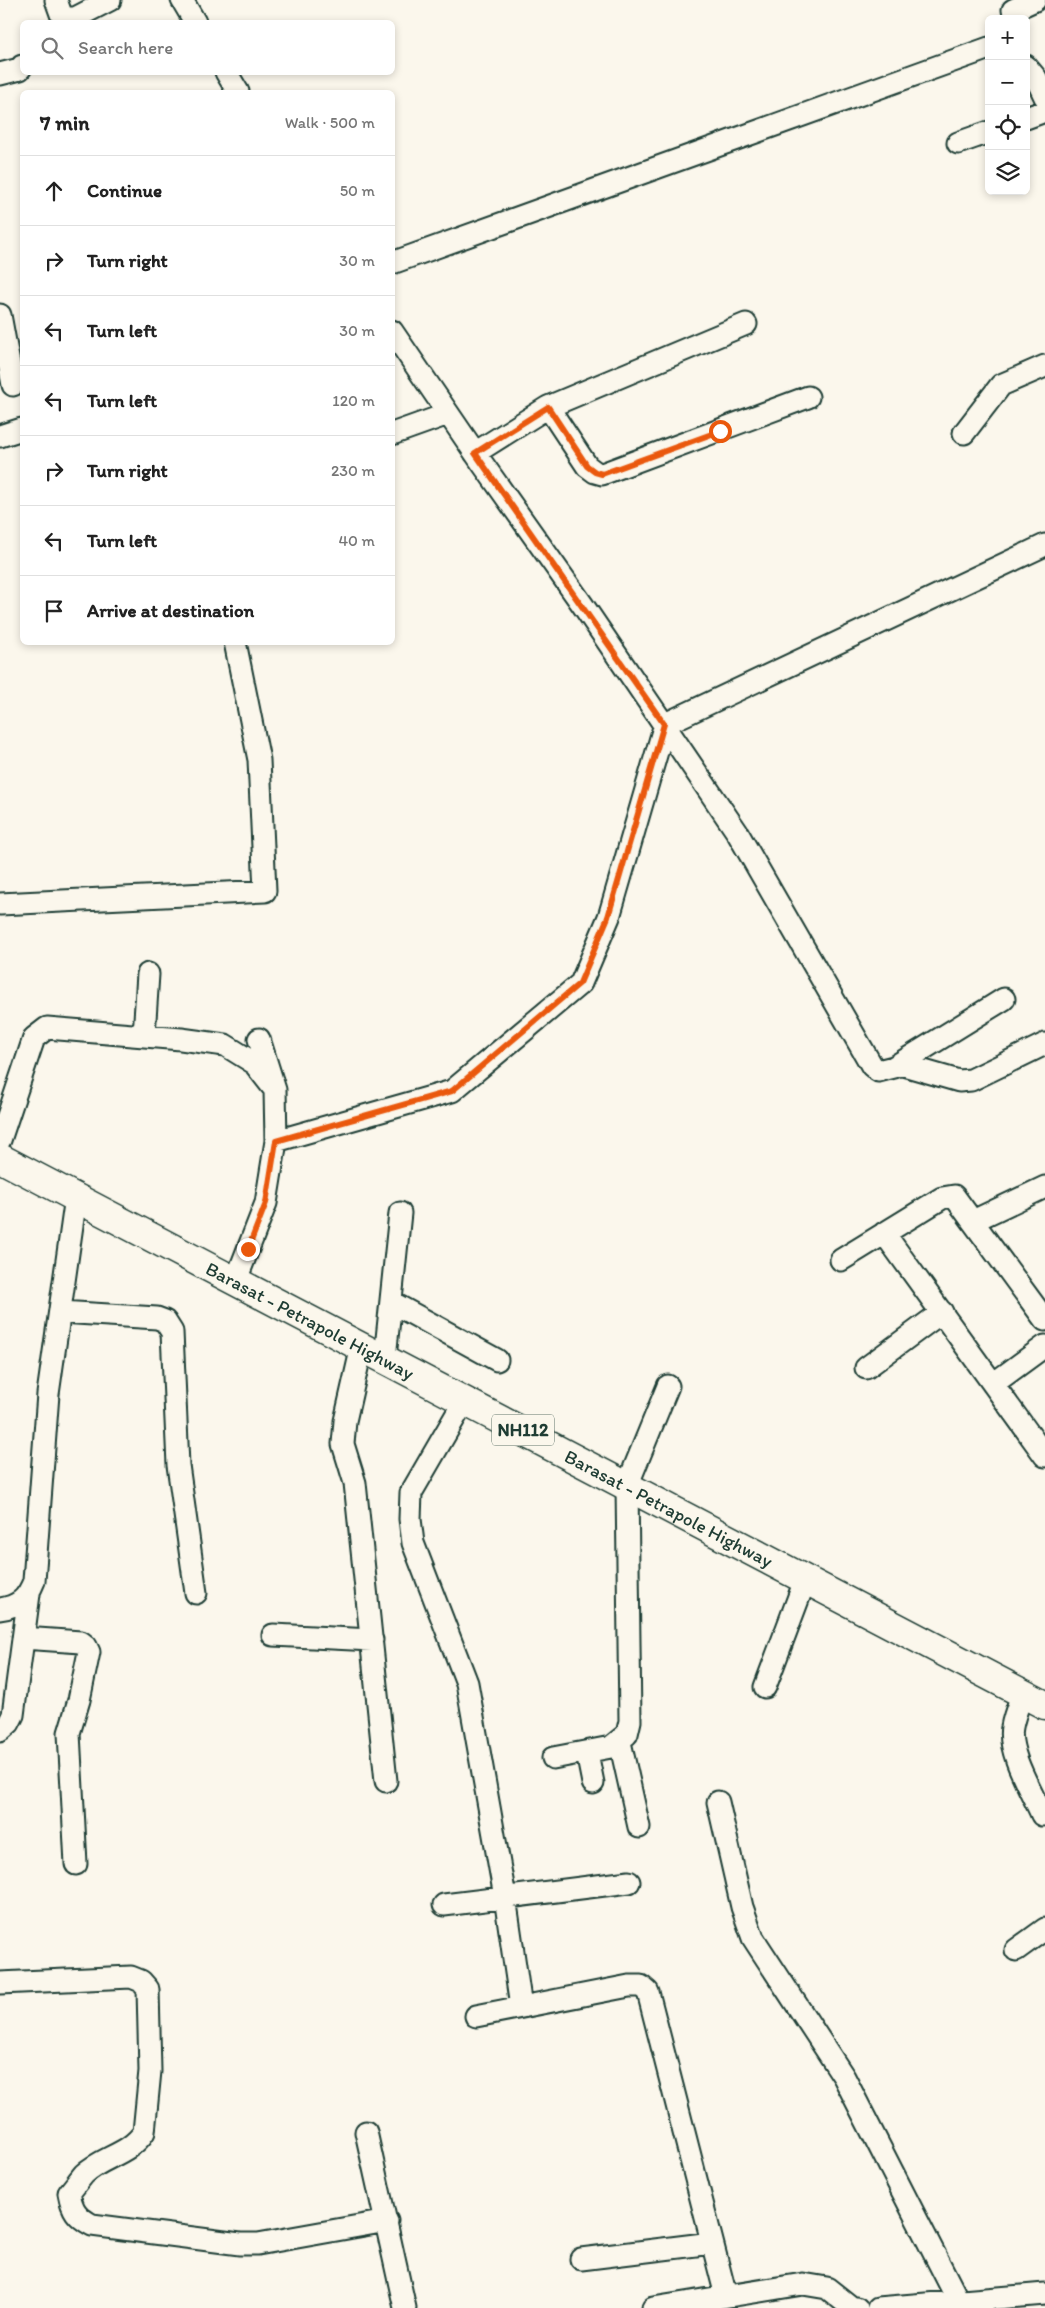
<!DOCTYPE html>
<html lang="en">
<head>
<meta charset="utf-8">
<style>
	:root { --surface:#fff; --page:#f6f6f6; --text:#222; --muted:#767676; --line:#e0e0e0 }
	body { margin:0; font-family:Itim,sans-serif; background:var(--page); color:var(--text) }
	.controls { position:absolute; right:15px; top:15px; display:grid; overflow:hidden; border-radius:8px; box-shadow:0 2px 8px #0003 }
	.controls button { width:45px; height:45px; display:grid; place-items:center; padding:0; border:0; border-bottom:1px solid var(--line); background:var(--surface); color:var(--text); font:25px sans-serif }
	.stop { position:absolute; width:15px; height:15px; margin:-11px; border:4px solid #ea580c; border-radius:50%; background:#fff }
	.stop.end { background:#ea580c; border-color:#fff; box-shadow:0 1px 5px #0008 }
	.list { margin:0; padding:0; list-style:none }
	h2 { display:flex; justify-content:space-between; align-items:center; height:65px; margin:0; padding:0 20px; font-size:21px }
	h2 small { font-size:16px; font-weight:400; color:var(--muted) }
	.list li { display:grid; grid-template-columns:32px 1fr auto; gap:15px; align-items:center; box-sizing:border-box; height:70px; padding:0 20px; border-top:1px solid var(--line) }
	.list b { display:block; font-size:19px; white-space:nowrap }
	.list em { font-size:16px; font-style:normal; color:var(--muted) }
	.icon { flex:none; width:28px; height:28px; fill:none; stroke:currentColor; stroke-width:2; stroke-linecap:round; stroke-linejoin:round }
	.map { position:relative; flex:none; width:1045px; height:2308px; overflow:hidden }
	.search { position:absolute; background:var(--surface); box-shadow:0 2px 8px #0003; left:20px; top:20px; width:375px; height:55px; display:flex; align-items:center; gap:12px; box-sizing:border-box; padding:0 18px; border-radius:8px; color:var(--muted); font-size:19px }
	.panel { position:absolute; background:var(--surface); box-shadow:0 2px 8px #0003; left:20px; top:90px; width:375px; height:555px; border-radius:8px }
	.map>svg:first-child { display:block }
</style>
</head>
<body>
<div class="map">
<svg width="1045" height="2308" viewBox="0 0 1045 2308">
	<rect width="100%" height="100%" fill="#fbf7ec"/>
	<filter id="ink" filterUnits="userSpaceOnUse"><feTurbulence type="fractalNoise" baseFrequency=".02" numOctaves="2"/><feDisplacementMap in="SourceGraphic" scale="10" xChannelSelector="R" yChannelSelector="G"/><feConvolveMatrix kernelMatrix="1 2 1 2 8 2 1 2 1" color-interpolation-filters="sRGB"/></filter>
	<g filter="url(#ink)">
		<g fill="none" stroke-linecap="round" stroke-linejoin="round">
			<defs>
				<path id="minor" d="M 56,0 L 61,14 L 67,18 L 75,18 L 110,0
					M 182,0 L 195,22
					M 1013,10 L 1035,0
					M 1026,66 L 1036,78 L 1045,97
					M 226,72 L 238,92
					M 0,74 L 20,69 L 22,66
					M 1026,118 L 1045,111
					M 958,143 L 989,132
					M 392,263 L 989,48
					M 0,315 L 13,385
					M 392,331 L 482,463 L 582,604 L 737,832 L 872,1066 L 878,1071 L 894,1067 L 1004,999
					M 548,407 L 746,324
					M 964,433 L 1001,385 L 1045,366
					M 392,434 L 448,414
					M 0,436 L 22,429
					M 475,453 L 548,407 L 587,466 L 595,472 L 602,474 L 808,397
					M 0,904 L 265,891 L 259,760 L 235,642
					M 144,1035 L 148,974
					M 900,1064 L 959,1081 L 971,1080 L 1045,1044
					M 0,1140 L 34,1038 L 47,1028 L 181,1039 L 225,1045 L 254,1063 L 275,1090
					M 276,1141 L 452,1091 L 581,983 L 609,917 L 665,724 L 1045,545
					M 973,1221 L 1045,1187
					M 884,1233 L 1045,1456
					M 841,1260 L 942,1198 L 954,1196 L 1045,1320
					M 236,1280 L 266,1203 L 276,1141 L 275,1090 L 259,1039
					M 391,1302 L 497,1360
					M 60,1312 L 157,1318 L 165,1321 L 172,1332 L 178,1465 L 196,1593
					M 362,1346 L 345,1421 L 343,1444 L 355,1483 L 386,1781
					M 385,1358 L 400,1213
					M 866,1368 L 942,1312
					M 993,1384 L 1045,1346
					M 465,1400 L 411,1493 L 410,1519 L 413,1543 L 467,1683 L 505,1897 L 521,2007
					M 0,1609 C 19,1606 27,1599 34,1581 L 48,1394 L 76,1197
					M 273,1635 L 372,1640
					M 23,1638 L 81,1642 L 86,1646 L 89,1652 L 79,1700 L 69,1733 L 76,1864
					M 765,1687 L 806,1578
					M 1023,1693 C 1019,1704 1014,1715 1012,1727 C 1007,1752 1032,1792 1042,1815
					M 0,1731 L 9,1723 L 13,1715 L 29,1594
					M 620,1742 L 639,1827
					M 587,1753 L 593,1783
					M 553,1758 L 611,1747 L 627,1734 L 630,1721 L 627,1486 L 668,1386
					M 718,1802 L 742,1907 L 753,1938 L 844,2077 L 962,2308
					M 444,1905 L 629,1882
					M 1016,1950 L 1045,1929
					M 0,1983 L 131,1977 L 141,1981 L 148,1989 L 150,2071 L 144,2132 C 130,2154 102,2157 84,2174 C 79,2180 74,2187 69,2193 C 72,2210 77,2217 92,2225 L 240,2244 L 258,2244 L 387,2221
					M 476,2016 L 629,1986 L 641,1986 L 648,1992 L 726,2296
					M 366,2132 L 405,2308
					M 581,2259 L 712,2243
					M 653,2308 L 803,2284 L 827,2288 L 851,2307 L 857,2308
					M 878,2308 L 1045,2294"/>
				<g id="highway">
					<path id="s1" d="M 0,1158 L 1045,1705"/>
				</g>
			</defs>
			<!-- minor casing -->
			<use href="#minor" stroke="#1f3d34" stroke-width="25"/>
			<!-- highway casing -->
			<use href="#highway" stroke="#1f3d34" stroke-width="31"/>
			<!-- minor -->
			<use href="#minor" stroke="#fbf7ec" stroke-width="21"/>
			<!-- highway -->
			<use href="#highway" stroke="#fbf7ec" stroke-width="28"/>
		</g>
	</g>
	<g fill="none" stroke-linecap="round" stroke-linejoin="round" filter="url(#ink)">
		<!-- route -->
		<path stroke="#ea580c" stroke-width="6" d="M 248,1249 L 266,1203 L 276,1141 L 452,1091 L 580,983 L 608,917 L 664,724 L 475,453 L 548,407 L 587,466 L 595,472 L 602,474 L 720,431"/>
	</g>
	<g text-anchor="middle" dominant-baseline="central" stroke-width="4" stroke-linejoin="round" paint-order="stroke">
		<!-- shield labels -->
		<rect fill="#fbf7ec" stroke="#61756b" stroke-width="1" x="492" y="1414.5" width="62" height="31" rx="4"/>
		<g font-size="18" font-weight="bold" fill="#1f3d34">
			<text x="523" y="1430">NH112</text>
		</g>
		<!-- street labels -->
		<g font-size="19" fill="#1f3d34" stroke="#fbf7ec">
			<text stroke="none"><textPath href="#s1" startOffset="350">Barasat - Petrapole Highway</textPath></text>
			<text stroke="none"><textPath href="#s1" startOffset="755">Barasat - Petrapole Highway</textPath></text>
		</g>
	</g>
</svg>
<div class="controls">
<button>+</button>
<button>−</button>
<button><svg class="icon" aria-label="locate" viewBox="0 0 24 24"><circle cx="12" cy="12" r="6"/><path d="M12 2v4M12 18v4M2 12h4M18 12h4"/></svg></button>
<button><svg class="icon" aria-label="layers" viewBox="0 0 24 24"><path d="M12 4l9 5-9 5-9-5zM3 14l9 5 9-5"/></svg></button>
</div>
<div class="stop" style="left:720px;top:431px"></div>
<div class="stop end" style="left:248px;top:1249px"></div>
<div class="search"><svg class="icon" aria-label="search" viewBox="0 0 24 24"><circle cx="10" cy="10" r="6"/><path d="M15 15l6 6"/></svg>Search here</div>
<section class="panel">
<h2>7 min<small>Walk · 500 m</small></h2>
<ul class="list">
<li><svg class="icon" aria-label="ahead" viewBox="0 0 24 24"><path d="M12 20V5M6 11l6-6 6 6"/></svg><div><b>Continue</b></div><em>50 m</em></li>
<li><svg class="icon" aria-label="right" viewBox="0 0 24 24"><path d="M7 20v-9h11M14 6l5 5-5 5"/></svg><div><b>Turn right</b></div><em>30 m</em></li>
<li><svg class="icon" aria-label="left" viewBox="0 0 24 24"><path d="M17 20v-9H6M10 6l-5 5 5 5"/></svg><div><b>Turn left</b></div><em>30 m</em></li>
<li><svg class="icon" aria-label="left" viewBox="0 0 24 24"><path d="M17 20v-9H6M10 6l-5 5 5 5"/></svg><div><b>Turn left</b></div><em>120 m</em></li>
<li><svg class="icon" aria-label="right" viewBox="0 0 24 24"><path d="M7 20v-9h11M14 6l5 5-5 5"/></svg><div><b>Turn right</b></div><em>230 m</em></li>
<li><svg class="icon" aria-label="left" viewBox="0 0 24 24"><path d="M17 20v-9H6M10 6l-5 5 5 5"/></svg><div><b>Turn left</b></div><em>40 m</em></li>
<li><svg class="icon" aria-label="arrive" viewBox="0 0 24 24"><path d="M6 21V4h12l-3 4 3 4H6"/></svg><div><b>Arrive at destination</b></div></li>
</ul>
</section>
</div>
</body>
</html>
